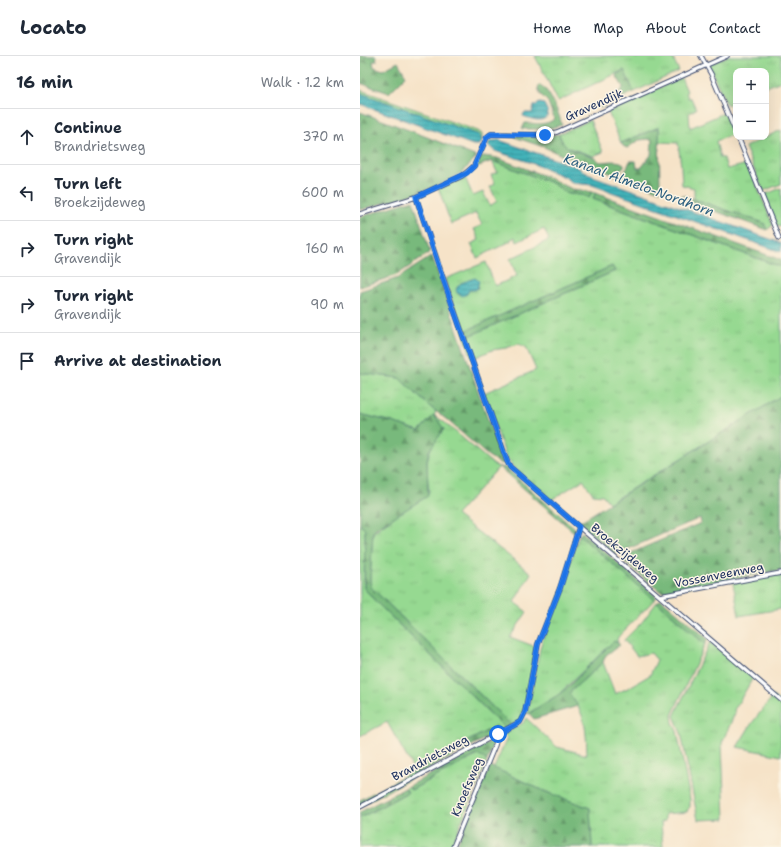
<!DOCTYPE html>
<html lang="en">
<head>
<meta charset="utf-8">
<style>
	:root { --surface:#fff; --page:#f6f6f7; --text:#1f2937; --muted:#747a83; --line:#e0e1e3 }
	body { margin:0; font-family:"Shantell Sans",sans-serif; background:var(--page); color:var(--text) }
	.controls { position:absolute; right:12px; top:12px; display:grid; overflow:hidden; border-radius:8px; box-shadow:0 4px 16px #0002 }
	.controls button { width:36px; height:36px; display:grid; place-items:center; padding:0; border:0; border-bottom:1px solid var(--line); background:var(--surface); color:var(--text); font:20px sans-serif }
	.stop { position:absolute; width:12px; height:12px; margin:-9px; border:3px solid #1a73e8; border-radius:50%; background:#fff }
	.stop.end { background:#1a73e8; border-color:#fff; box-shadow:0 1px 4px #0008 }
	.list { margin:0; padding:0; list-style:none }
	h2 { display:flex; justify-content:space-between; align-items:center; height:52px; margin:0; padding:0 16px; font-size:17px }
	h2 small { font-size:13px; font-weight:400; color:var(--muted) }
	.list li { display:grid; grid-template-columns:26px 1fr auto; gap:12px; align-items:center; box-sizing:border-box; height:56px; padding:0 16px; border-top:1px solid var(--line) }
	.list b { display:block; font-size:15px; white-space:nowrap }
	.list p { margin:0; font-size:13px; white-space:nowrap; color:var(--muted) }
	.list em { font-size:13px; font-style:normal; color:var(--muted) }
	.icon { flex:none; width:22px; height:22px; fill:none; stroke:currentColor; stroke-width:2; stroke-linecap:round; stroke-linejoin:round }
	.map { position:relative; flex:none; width:421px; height:791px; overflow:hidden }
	header { display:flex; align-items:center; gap:24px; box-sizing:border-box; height:56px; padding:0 20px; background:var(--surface); border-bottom:1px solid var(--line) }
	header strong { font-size:19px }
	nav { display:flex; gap:22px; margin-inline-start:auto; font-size:14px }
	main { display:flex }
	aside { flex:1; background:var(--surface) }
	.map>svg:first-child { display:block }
</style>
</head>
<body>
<header>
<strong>Locato</strong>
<nav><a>Home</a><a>Map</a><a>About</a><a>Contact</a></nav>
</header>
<main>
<aside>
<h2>16 min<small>Walk · 1.2 km</small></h2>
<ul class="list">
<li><svg class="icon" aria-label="ahead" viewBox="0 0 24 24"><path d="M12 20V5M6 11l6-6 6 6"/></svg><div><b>Continue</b><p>Brandrietsweg</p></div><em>370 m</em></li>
<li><svg class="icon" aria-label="left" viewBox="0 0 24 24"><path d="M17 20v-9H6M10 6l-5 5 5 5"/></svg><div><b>Turn left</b><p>Broekzijdeweg</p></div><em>600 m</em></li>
<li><svg class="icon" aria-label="right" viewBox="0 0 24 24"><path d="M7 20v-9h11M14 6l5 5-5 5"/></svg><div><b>Turn right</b><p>Gravendijk</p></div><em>160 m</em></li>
<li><svg class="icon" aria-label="right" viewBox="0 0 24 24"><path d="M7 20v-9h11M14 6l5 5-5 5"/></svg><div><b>Turn right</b><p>Gravendijk</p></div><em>90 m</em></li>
<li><svg class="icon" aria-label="arrive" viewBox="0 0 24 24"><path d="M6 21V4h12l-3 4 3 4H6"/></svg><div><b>Arrive at destination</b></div></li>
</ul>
</aside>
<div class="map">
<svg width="421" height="791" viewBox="0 0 421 791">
	<defs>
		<pattern id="grass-tufts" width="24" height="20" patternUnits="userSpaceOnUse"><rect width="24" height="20" fill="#96d991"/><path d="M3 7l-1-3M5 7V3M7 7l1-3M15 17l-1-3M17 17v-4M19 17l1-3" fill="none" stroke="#81bb7f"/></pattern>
		<pattern id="forest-firs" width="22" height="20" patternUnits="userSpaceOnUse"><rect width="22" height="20" fill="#78b97b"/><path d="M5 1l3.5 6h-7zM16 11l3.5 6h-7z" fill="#629768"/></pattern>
		<pattern id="water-rules" width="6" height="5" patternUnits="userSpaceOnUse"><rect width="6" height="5" fill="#42b3b9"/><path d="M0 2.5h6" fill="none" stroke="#36929a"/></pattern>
	</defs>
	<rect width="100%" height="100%" fill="#fcf5e5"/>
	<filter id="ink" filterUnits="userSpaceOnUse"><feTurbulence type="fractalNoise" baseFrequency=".025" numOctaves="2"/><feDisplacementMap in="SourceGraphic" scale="8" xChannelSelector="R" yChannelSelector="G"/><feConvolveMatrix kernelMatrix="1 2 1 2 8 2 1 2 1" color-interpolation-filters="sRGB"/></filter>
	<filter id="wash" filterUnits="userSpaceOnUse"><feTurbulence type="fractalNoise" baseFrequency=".012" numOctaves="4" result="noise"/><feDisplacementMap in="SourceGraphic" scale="16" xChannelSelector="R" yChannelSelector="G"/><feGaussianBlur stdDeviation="0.9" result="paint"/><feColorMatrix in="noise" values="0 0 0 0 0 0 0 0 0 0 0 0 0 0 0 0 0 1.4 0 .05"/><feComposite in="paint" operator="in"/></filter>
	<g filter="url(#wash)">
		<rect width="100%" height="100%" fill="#f6e3c8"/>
		<!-- grass -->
		<path fill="url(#grass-tufts)" stroke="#588478" fill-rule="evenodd" d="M 175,0 L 275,0 L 276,2 L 281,0 L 312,0 L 319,15 L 274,36 L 264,14 L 198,45 Z
			M 368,0 L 421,0 L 421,25 L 406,31 L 406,15 L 376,15 L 376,45 L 367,49 L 349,10 L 350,8 Z
			M 321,22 L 327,35 L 326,36 L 328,42 L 331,42 L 336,53 L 329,57 L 330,72 L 366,56 L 375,78 L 356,85 L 360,102 L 364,102 L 367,113 L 388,108 L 413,169 L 407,174 L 404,167 L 334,143 L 334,132 L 322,129 L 321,110 L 318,87 L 299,86 L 299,71 L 261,87 L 248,56 Z
			M 0,34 L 118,75 L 122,78 L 122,85 L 119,79 L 0,37 Z
			M 230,64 L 243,96 L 233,100 L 207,91 L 203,87 L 199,78 Z
			M 421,74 L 421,128 L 403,135 L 385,91 Z
			M 132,105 L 192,127 L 209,138 L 222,139 L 229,142 L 232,136 L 235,137 L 233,143 L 421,211 L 421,340 L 249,447 L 243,439 L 233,438 L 223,424 L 191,444 L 154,412 L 146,401 L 124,337 L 176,314 L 166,291 L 158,288 L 146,292 L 132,294 L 112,303 L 105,282 L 255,215 L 252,210 L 103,276 L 85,223 L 126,206 L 135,230 L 157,220 L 150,203 L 189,184 L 184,173 L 157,186 L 155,181 L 150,184 L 151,185 L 117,202 L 111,188 L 119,184 L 114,173 L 122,169 L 116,157 L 91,168 L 78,131 L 104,119 L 113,140 L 123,136 L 130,150 L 137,145 L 130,131 L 135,128 L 131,119 L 137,116 ZM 111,223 L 119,231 C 116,234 113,234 109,234 L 107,238 L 99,239 L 97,237 L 97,231 Z
			M 421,132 L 421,171 L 417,170 L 404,139 Z
			M 0,317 L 39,322 L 76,356 L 74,359 L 84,366 L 134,409 L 139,411 L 96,459 L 171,517 L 154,546 L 167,556 L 150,581 L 176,591 L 163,661 L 160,664 L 151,669 L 11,531 L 10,525 L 13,476 L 69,436 C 66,405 64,398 84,373 L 74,359 L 59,375 L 32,366 L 0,358 Z
			M 0,468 L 5,474 L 4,532 L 16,546 L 145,672 L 141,674 L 136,670 L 54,714 L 27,666 L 0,680 Z
			M 219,479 L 294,544 L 259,580 L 257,583 L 258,587 L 254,585 L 198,639 L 167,658 L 180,593 L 183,582 L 196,553 Z
			M 421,517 L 421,553 L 379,560 L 373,527 Z
			M 297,546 L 345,588 L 312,659 L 313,667 L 317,675 L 330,743 L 330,751 L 328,753 L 327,756 L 305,758 L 305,765 L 301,766 L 303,791 L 232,791 L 230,752 L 186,736 L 134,712 L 147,682 L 144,678 L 163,667 L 166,662 L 197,691 L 227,699 C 226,671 226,660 209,637 L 243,606 L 255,638 L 268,632 L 290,619 L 297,604 L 291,597 L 277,600 L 264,584 L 282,566 Z
			M 350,586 L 393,622 L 374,654 L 375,657 L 362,687 L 365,763 L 338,764 L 321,677 L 314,660 Z
			M 413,640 L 421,647 L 421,700 L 377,691 L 392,667 Z
			M 119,699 L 127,705 L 91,791 L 0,791 L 0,762 L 48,736 L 45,732 L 49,730 L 51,734 L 108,704 Z"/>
		<!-- forest -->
		<path fill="url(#forest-firs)" stroke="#4a746c" d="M 0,0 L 16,0 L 17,5 L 13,5 L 14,11 L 23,14 L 38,6 L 46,20 L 29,37 L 0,27 Z
			M 264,14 L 274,36 L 240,52 L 239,49 C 244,42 255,40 262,34 L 263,31 L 256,19 Z
			M 180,29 C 190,34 199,58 202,69 L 186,73 L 162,73 L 165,67 C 174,67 187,70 194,63 L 188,46 L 181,39 L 178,32 Z
			M 0,56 C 39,70 78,85 117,101 C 111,105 108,112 102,116 C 74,135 32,144 0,154 Z
			M 299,71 L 300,135 L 260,121 L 266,114 L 270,105 L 276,105 L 277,112 L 281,112 L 291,99 L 292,85 L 289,83 L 279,84 L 267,92 L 263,90 L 261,87 Z
			M 199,78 C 200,80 201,84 203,87 C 210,97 231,96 240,106 C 248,106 258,103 264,108 L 264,110 L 257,120 L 227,107 L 208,102 L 184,91 L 148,79 L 192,79 Z
			M 124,100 L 137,102 L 185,120 L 212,133 L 221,134 L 232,136 L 229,142 L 222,139 L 209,138 L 192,127 L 132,105 L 114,112 L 121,101 Z
			M 235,137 L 421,204 L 421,211 L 233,143 Z
			M 322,139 L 404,167 L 407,174 L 322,143 Z
			M 53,144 L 70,196 L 37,219 L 0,231 L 0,161 Z
			M 72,200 L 140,399 L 144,407 L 141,408 L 127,399 L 86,363 L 69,350 L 39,322 L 0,317 L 0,235 L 38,222 Z
			M 252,210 L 255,215 L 105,282 L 103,276 Z
			M 421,340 L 421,514 L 301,536 L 262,504 L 262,502 L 264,500 L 341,467 L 340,462 L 256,498 L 218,467 Z
			M 0,358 L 32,366 L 59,375 L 74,359 L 84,373 L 69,395 L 67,405 L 68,440 L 16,472 L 13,476 L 10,525 L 11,531 L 151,669 L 145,672 L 16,546 L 4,532 L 5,474 L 0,468 Z
			M 139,411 L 146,412 L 216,473 L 215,477 Z
			M 222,476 L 296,540 L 297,541 L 294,544 L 219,479 Z
			M 301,543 L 348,583 L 345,588 L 297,546 Z
			M 254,585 L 258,587 L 260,589 L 246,599 L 243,606 L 209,637 L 218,650 L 174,663 L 169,657 L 198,639 L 209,630 Z
			M 136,670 L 141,674 L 0,750 L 0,744 Z
			M 135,683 L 127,705 L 119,699 L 117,699 L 51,734 L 49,730 Z
			M 130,710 L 186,736 L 230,752 L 232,791 L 96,791 Z
			M 45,732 L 48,736 L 0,762 L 0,756 Z"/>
		<!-- water -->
		<path fill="url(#water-rules)" stroke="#2e718c" d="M 0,37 L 119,79 L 122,85 L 120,89 L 113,89 L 0,48 Z
			M 180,47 L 184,48 L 187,54 L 188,59 C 182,68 172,63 163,60 L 164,57 L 172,57 L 174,50 Z
			M 139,84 L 217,111 L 230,119 L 421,187 L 421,196 L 232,129 L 212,127 L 205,121 L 169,106 L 135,95 L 128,89 L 130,85 Z
			M 115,222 L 119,225 L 117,233 L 114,234 L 109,234 L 107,238 L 103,240 L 97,237 L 96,233 L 101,227 Z"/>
	</g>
	<g filter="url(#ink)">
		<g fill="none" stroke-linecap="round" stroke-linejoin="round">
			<defs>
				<path id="minor" d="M 341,0 L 351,18 L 376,77
					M 378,81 L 419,182
					M 56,141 L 82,219 L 147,405 L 150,411 L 219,471 L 421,644
					M 0,158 L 56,141 L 102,120 L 114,110 L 127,81 L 131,78 L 185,79 L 197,76 L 367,0
					M 300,540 L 421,517
					M 0,751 L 160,666 L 165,656 L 178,588 L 200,532 L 219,471
					M 93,791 L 135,689 L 138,678"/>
			</defs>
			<!-- minor casing -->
			<use href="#minor" stroke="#3c4a6e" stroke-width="5.5"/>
			<!-- minor -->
			<use href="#minor" stroke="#fff" stroke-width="3.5"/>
		</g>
	</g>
	<g fill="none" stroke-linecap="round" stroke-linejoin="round" filter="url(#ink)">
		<!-- route -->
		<path stroke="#1a73e8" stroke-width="5" d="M 138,678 L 160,666 L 165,656 L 178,588 L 200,532 L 219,471 L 150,411 L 147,405 L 82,220 L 56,141 L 107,117 L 114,110 L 127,81 L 131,78 L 185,79"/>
	</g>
	<g text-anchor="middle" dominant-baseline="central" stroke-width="3" stroke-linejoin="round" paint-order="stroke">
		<!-- street labels -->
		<g font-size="12" fill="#1b2f5e" stroke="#fcf5e5">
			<text transform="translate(234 49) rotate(-24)">Gravendijk</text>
			<text transform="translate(265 497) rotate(40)">Broekzijdeweg</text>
			<text transform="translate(359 519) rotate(-11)">Vossenveenweg</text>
			<text transform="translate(70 702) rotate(-28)">Brandrietsweg</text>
			<text transform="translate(107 731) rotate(-67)">Knoefsweg</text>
		</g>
		<!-- water labels -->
		<g font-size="13" font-style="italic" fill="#295d7e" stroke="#fcf5e5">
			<text transform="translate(279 129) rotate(20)">Kanaal Almelo-Nordhorn</text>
		</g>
	</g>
</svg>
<div class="controls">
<button>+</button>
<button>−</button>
</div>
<div class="stop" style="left:138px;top:678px"></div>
<div class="stop end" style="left:185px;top:79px"></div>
</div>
</main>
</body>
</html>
